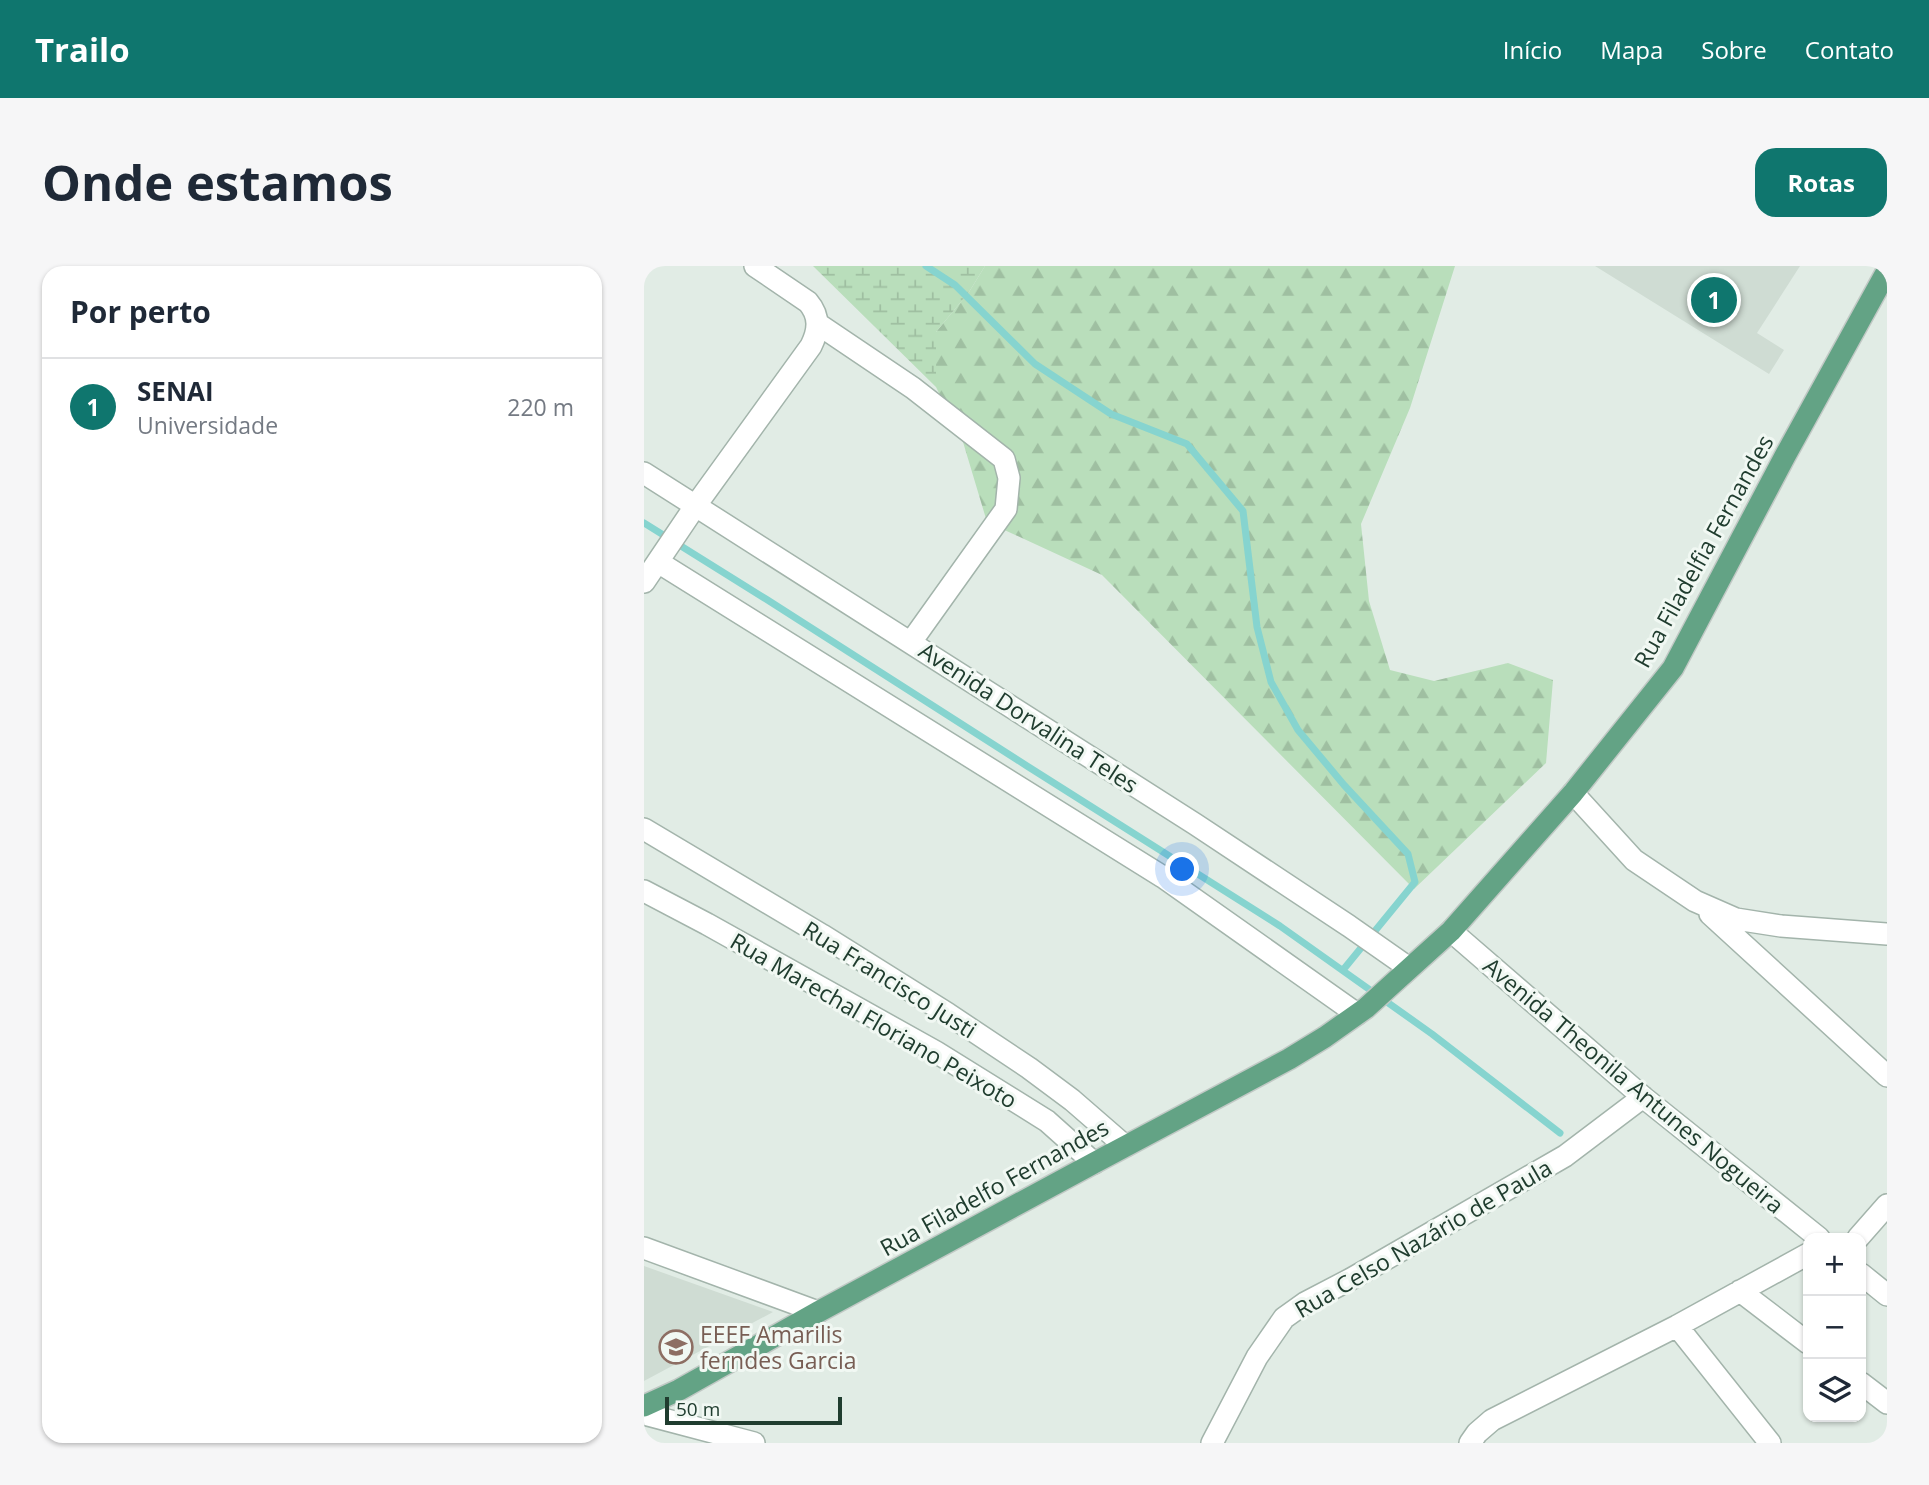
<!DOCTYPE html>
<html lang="pt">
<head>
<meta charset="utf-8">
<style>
	:root { --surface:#fff; --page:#f6f6f7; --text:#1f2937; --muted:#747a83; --line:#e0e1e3; --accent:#0f766e }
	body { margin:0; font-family:"Open Sans",sans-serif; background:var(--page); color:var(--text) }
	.controls { position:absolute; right:21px; bottom:21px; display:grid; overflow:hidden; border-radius:14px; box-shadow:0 2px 5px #0004 }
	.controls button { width:63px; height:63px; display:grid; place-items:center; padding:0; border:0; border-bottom:2px solid var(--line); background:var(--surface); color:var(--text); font:35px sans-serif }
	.scale { position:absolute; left:21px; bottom:18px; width:177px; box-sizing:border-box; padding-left:7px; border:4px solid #203d2f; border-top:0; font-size:19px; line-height:24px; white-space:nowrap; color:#203d2f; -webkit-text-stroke:5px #f1f8f3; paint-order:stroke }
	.you { position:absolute; left:539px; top:604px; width:24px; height:24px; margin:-18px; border:5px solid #fff; border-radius:50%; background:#1a73e8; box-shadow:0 0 0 10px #1a73e833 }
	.badge { display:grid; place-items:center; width:46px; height:46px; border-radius:50%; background:var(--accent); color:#fff; font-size:23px; font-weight:700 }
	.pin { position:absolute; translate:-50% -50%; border:4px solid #fff; box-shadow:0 2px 7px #0006 }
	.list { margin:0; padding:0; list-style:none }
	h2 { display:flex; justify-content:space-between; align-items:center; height:91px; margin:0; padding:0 28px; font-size:30px }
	h2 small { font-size:23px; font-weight:400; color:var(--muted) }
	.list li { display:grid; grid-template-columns:46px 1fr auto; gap:21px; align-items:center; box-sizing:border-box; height:98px; padding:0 28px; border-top:2px solid var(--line) }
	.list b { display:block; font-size:26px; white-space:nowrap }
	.list p { margin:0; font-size:23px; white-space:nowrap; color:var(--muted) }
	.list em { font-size:23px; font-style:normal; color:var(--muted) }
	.icon { flex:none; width:38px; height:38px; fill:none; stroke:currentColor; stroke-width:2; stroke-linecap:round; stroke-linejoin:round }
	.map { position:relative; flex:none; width:1243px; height:1177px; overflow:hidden; border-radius:21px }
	header { display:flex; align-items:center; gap:42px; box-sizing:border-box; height:98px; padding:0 35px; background:var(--accent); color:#fff }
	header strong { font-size:33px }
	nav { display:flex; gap:38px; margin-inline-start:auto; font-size:24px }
	.intro { display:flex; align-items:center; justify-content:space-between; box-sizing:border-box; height:168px; padding:0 42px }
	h1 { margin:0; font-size:49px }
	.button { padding:18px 32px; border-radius:21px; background:var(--accent); color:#fff; font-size:24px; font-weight:700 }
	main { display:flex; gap:42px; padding:0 42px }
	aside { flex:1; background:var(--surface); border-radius:21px; box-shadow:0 2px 5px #0004 }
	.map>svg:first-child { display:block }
</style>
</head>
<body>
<header>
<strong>Trailo</strong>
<nav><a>Início</a><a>Mapa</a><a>Sobre</a><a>Contato</a></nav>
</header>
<div class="intro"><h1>Onde estamos</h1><a class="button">Rotas</a></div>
<main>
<aside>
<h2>Por perto<small></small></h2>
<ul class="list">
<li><span class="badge">1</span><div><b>SENAI</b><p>Universidade</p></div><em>220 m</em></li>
</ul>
</aside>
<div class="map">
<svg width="1243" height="1177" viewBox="0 0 1243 1177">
	<defs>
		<pattern id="forest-firs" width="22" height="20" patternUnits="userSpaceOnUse" patternTransform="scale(1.75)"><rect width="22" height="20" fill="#b9debb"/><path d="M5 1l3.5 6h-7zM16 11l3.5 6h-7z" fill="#9fbfa1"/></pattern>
		<pattern id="wetland-marsh" width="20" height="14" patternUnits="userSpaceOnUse" patternTransform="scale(1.75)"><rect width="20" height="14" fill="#b9debb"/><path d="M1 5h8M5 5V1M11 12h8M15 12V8" fill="none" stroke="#9fbfa1"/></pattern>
	</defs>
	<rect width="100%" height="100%" fill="#e1ece5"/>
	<!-- built -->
	<path fill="#cfdcd3" d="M 951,0 L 1156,0 L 1113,67 L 1140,84 L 1125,108 Z
		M 0,1000 L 129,1046 L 0,1115 Z"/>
	<!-- forest -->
	<path fill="url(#forest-firs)" d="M 341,0 L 811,0 L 766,142 L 717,258 L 725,335 L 746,404 L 790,415 L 864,397 L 909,414 L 902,497 L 770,623 L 458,309 L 343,256 L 319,176 L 292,121 L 292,66 L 325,26 Z"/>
	<!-- wetland -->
	<path fill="url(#wetland-marsh)" d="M 169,0 L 341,0 L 325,26 L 292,66 L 292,121 Z"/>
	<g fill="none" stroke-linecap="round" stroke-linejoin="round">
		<!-- stream -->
		<path stroke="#86d4cf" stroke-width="7" d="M 282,0 L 311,19 L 391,98 L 467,148 L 543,178 L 599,245 L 613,361 L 627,416 L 654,464 L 700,519 L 764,588 L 771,616 L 699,704
			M 0,257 L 122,333 L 383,500 L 636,660 L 788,768 L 916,867"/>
		<defs>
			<path id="minor" d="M 174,58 L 269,122 L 360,193 L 365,212 L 362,243 L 267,376
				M 0,207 L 551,558 L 705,660 L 765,702
				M 14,296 L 519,611 L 713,748
				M 0,316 L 52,239 L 167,80 C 175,64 176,50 164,36 L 111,0
				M 929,527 L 990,594 L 1051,635 L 1092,653 L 1137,660 L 1243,668
				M 0,563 L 178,669 L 304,748 L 385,802 L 428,834 L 481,880
				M 0,625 L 63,658 L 292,786 L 403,855 L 450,897
				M 1066,648 L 1243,810
				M 807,665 L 999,831 L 1175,972
				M 1214,972 L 1243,939
				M 0,982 L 174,1046
				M 1217,1008 L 1243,1029
				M 1096,1025 L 1164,1077
				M 1033,1060 L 1126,1177
				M 1217,1117 L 1243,1137
				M 0,1148 L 110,1177
				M 568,1177 L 613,1091 L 640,1052 L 661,1037 L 707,1013 L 921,890 L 999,831
				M 826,1177 L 833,1167 L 848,1154 L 1033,1060 L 1164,988"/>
			<path id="major" d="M 0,1140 L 35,1124 L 174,1046 L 450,897 L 645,793 L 681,771 L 722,742 L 745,721 L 807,665 L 929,527 L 1029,402 L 1141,190 L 1243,5"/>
		</defs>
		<!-- minor casing -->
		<use href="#minor" stroke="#a3b4ab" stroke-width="24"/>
		<!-- major casing -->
		<use href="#major" stroke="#c1c9c5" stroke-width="24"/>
		<!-- minor -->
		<use href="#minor" stroke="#fff" stroke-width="21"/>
		<!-- major -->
		<use href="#major" stroke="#63a385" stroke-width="21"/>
	</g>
	<!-- icons -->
	<defs>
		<symbol id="school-ring" viewBox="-11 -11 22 22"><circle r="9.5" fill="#f1f8f3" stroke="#8d6e63" stroke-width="1.5"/><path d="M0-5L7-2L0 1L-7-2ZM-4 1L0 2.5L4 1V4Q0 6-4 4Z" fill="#8d6e63"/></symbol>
	</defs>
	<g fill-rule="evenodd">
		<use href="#school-ring" x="13" y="1062" width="38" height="38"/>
	</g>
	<g text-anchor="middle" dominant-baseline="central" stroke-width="6" stroke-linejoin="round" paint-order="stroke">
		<!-- street labels -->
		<g font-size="23" fill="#203d2f" stroke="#f1f8f3">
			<text transform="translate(1059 285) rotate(-61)">Rua Filadelfia Fernandes</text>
			<text transform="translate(385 451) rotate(33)">Avenida Dorvalina Teles</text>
			<text transform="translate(246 713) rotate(32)">Rua Francisco Justi</text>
			<text transform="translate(230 754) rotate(30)">Rua Marechal Floriano Peixoto</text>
			<text transform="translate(990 819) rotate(40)">Avenida Theonila Antunes Nogueira</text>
			<text transform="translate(350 921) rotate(-29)">Rua Filadelfo Fernandes</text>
			<text transform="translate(779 972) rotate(-30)">Rua Celso Nazário de Paula</text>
		</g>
		<!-- education labels -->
		<g font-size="23" fill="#785e54" stroke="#f1f8f3" text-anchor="start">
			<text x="56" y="1068">EEEF Amarilis<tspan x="56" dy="26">ferndes Garcia</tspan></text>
		</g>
	</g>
</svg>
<div class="controls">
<button>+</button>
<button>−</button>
<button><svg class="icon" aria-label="layers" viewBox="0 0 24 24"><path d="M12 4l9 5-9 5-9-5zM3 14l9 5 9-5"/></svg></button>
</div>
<div class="scale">50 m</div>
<div class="you"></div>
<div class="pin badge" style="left:1070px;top:34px">1</div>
</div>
</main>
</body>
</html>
